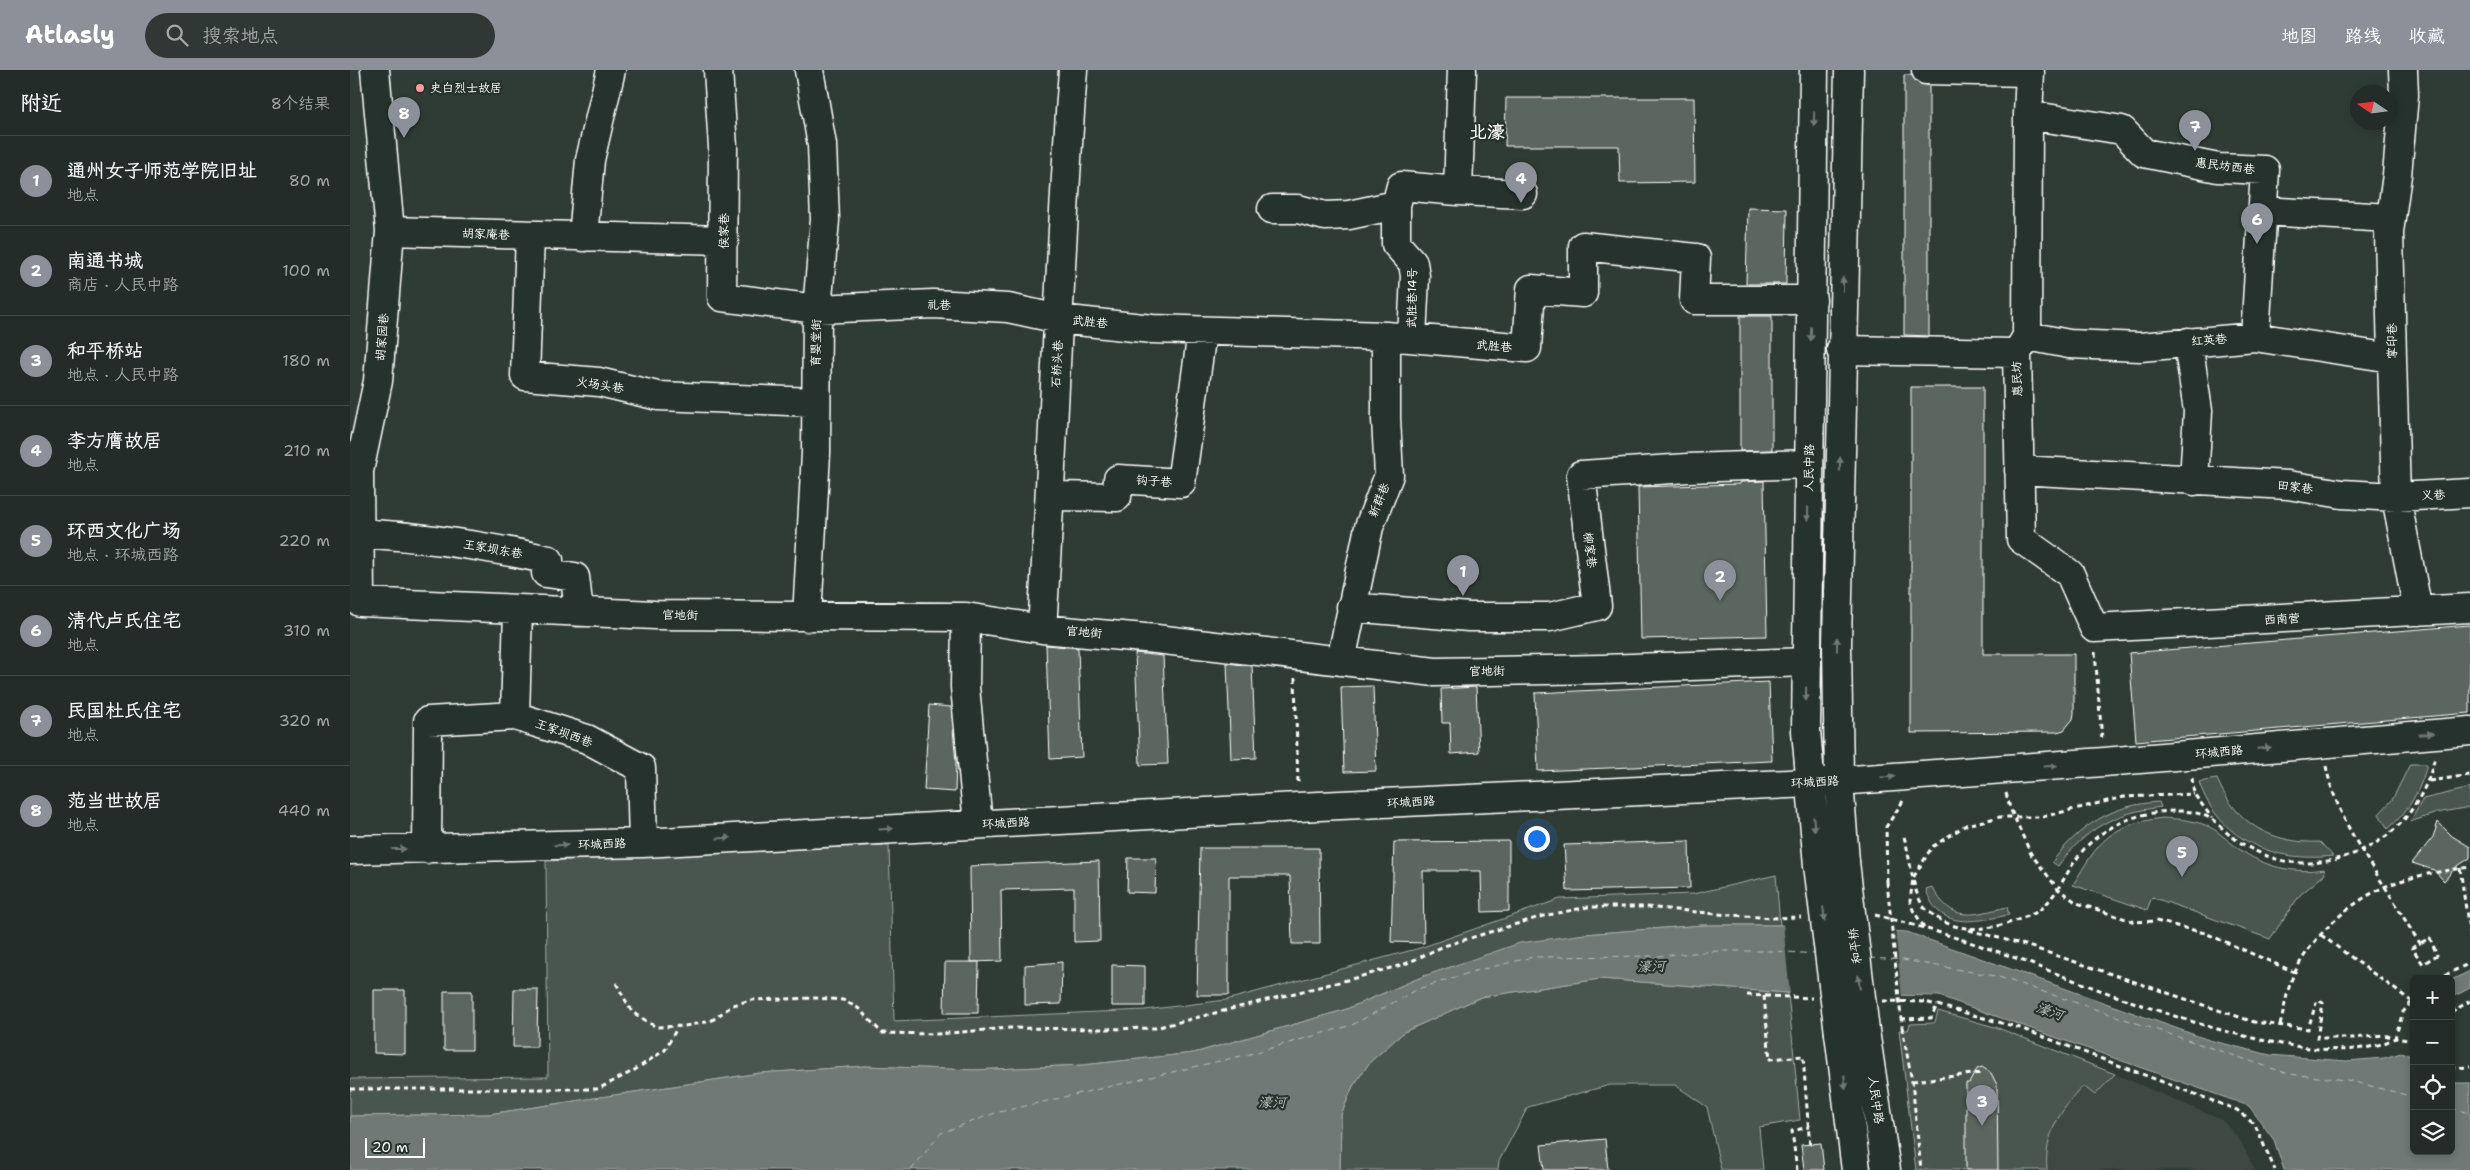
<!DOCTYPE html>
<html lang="zh">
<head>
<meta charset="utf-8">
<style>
	:root { --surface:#232c28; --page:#2f3834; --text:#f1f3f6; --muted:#a3a7a8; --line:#404845; --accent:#8c9099 }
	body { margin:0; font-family:"Shantell Sans","LXGW WenKai TC",sans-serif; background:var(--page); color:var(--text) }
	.controls { position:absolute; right:15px; bottom:15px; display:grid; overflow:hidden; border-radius:8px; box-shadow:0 2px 8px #0003 }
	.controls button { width:45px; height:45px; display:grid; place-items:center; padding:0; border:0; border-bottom:1px solid var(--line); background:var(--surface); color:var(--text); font:25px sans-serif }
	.compass { position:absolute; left:2000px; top:15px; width:45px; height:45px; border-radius:50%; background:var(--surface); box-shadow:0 2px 8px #0003; rotate:283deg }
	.scale { position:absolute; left:15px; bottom:12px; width:60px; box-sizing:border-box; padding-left:5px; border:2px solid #fff; border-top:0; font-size:14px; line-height:18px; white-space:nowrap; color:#fff; -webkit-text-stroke:4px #26332d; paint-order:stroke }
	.you { position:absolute; left:1186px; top:768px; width:18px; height:18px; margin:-12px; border:4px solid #fff; border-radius:50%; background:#1a73e8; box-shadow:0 0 0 8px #1a73e833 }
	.badge { display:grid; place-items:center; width:32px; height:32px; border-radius:50%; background:var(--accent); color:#fff; font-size:16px; font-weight:700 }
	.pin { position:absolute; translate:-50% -41px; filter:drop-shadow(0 1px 2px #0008) }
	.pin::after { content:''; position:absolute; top:26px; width:18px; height:15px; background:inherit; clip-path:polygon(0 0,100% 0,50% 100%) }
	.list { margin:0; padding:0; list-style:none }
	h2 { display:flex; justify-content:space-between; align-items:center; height:65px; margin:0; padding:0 20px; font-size:21px }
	h2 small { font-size:16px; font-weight:400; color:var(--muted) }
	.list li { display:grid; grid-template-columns:32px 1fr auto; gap:15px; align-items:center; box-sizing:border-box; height:90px; padding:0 20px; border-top:1px solid var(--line) }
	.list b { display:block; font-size:19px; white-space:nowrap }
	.list p { margin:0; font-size:16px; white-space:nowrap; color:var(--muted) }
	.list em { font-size:16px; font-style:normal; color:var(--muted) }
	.icon { flex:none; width:28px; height:28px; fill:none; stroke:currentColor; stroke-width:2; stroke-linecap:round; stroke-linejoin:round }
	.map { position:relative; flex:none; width:2120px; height:1100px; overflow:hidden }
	header { display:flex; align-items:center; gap:30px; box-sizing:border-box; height:70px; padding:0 25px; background:var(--accent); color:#fff }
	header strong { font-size:24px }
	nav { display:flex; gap:28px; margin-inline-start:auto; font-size:18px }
	.search { width:350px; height:45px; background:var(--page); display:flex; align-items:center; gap:12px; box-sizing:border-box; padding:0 18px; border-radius:28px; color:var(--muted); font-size:19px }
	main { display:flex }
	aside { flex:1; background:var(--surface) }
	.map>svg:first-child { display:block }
</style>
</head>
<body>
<header>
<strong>Atlasly</strong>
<div class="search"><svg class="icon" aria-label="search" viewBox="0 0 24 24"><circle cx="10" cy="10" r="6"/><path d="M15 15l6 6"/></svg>搜索地点</div>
<nav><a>地图</a><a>路线</a><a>收藏</a></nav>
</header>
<main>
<aside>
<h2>附近<small>8个结果</small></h2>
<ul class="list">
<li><span class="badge">1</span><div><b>通州女子师范学院旧址</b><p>地点</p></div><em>80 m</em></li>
<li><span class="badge">2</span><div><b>南通书城</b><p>商店 · 人民中路</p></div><em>100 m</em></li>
<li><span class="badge">3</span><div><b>和平桥站</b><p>地点 · 人民中路</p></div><em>180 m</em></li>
<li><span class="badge">4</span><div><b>李方膺故居</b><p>地点</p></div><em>210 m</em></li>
<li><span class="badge">5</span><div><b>环西文化广场</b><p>地点 · 环城西路</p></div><em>220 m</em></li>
<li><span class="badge">6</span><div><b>清代卢氏住宅</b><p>地点</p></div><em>310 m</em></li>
<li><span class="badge">7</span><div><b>民国杜氏住宅</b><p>地点</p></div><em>320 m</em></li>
<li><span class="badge">8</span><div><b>范当世故居</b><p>地点</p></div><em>440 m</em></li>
</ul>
</aside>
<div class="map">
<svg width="2120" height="1100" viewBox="0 0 2120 1100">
	<rect width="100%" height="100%" fill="#2f3b35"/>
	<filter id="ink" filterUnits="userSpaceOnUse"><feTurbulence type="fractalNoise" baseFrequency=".02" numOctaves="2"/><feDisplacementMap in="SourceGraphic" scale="10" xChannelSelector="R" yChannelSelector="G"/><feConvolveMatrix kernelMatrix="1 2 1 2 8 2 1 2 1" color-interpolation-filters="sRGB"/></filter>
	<g filter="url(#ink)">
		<!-- built -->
		<path fill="#3c4842" d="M 1765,1004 L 1872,1050 L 1890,1070 L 1905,1100 L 1697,1100 L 1697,1074 L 1709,1043 L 1733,1016 L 1745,1025 Z"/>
		<!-- green -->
		<path fill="#4a544f" stroke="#a4aaa7" d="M 2060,694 L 2077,694 C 2071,720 2058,742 2038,759 L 2029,744 L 2042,730 Z
			M 1867,709 C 1886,754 1922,774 1970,772 L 1983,786 C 1925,793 1869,771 1849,712 Z
			M 2120,718 L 2120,737 L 2087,743 L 2060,752 L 2073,729 Z
			M 1809,732 L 1811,737 C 1763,743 1737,758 1708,796 L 1702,792 C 1729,756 1763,734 1809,732 Z
			M 1812,748 C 1830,749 1849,750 1865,760 C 1873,766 1881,773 1889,779 C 1914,797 1944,804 1974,799 L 1975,804 L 1950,825 L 1920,869 L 1802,827 L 1797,840 L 1723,815 C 1749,771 1759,755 1812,748 Z
			M 539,775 L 544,951 L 795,940 L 876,930 L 1070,878 L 1210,829 L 1343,824 L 1426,805 L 1430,855 L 1353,855 L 1235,864 L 1074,906 L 994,940 L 844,983 L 733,995 L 624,1000 L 515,996 L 410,1003 L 139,1044 L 0,1046 L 0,1009 L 198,1007 L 196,791 Z
			M 1582,817 C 1603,854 1621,845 1657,837 L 1659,845 C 1626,851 1588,862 1576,819 Z
			M 1250,909 L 1438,923 L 1450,1050 L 1409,1057 L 1413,1100 L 1371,1100 L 1357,1037 L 1325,1015 L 1260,1015 L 1178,1037 L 1149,1091 L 1148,1100 L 990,1100 L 991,1045 L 1003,1016 L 1020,992 L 1054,962 L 1131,927 Z
			M 1588,941 L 1648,958 L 1765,1004 L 1745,1025 L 1733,1016 C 1710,1041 1694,1064 1697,1100 L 1566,1100 L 1549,960 L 1558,960 L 1560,954 L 1583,953 L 1585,952 Z"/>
		<!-- water -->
		<path fill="#707975" stroke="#a9afac" d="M 1353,855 L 1430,855 L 1557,862 L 1859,970 L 1920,985 L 1996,991 L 2034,988 L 2051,983 L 2062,986 L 2064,991 L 2064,1081 L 2101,1081 L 2101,1013 L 2120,1013 L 2120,1100 L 1934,1100 L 1924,1070 L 1899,1036 L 1589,926 L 1438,923 L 1250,909 L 1131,927 L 1054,962 L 1020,992 L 1003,1016 L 991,1045 L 990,1100 L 0,1100 L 0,1046 L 139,1044 L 410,1003 L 515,996 L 624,1000 L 733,995 L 844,983 L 994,940 L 1074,906 L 1170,873 L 1235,864 Z
			M 2120,901 L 2120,918 L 2101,928 L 2101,910 Z"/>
		<!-- pier -->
		<path fill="#2f3b35" d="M 1433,853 L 1545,859 L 1552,928 L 1440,926 Z"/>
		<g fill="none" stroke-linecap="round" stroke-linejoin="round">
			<!-- ferry -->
			<path stroke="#b8bcba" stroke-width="1" stroke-dasharray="6 5" stroke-linecap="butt" d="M 1519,888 L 1553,890 L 1646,906 L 1939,1004 L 1997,1010 L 2064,1027
				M 2101,1038 L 2120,1043
				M 561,1100 L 591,1063 L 645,1043 L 900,984 L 1002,955 L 1068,919 L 1125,901 L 1183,887 L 1307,886 L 1367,881 L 1423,881 L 1466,884"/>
		</g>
		<!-- building -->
		<path fill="#5b6661" stroke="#fff" d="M 1554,5 L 1562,5 L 1568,13 L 1579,16 L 1579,266 L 1554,265 Z
			M 1156,28 L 1344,28 L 1345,112 L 1270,113 L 1269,76 L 1155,76 Z
			M 1398,138 L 1437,139 L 1436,214 L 1396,214 Z
			M 1390,246 L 1422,246 L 1422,380 L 1390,381 Z
			M 1561,317 L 1633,317 L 1633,584 L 1724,584 L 1724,643 L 1723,649 L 1714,660 L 1707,662 L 1561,663 Z
			M 1414,411 L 1417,566 L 1291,569 L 1288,417 L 1390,414 L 1390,412 Z
			M 2120,555 L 2120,643 L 1786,671 L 1779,583 Z
			M 696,575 L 728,578 L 732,687 L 700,689 Z
			M 785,583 L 813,586 L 818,694 L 790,695 Z
			M 877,593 L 902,596 L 906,688 L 881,689 Z
			M 1419,612 L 1422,691 L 1188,701 L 1185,623 Z
			M 1023,616 L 1026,701 L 994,702 L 991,617 Z
			M 1126,617 L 1129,682 L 1101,684 L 1100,653 L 1092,653 L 1091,619 Z
			M 579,635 L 601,637 L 606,692 L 605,722 L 574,720 Z
			M 2088,752 L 2102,766 L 2120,777 L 2120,788 L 2106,797 L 2094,811 L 2084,800 L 2062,793 L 2083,767 Z
			M 1159,771 L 1159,841 L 1132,842 L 1131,801 L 1073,801 L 1074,873 L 1041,872 L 1044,772 Z
			M 1339,771 L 1340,818 L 1217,821 L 1214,775 Z
			M 850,778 L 969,778 L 970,874 L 942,874 L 940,806 L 879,806 L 879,925 L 847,925 Z
			M 778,788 L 806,788 L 805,823 L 777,822 Z
			M 749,791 L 750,871 L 724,872 L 724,818 L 651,820 L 652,891 L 621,892 L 620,796 Z
			M 595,892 L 629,892 L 628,943 L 594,943 Z
			M 712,892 L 711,934 L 675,935 L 675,895 Z
			M 762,895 L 795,896 L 795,936 L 762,936 Z
			M 164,919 L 188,919 L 187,977 L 163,977 Z
			M 24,920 L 55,920 L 55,984 L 24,983 Z
			M 94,921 L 122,921 L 122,980 L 94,980 Z
			M 1632,997 L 1641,1003 L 1647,1015 L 1648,1100 L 1616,1100 L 1616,1013 L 1619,1013 L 1627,999 Z
			M 1255,1069 L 1258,1100 L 1194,1100 L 1191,1075 Z
			M 1471,1073 L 1474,1100 L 1454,1100 L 1451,1075 Z"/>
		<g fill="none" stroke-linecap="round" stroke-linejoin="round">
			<defs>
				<path id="minor" d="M 25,0 L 40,161 L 28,311 L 9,401 L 10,532 L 305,545 L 616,547 L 692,559 L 806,569 L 1085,602 L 1252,599 L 1457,592
					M 368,0 L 373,77 L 372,227 L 467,239 L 583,234 L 658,238 L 709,249 L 802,259 L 1036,266 L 1177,278 L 1181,219 L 1233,223 L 1233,176 L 1346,188 L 1344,230 L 1462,230
					M 1112,0 L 1108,121 L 1173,124
					M 1576,0 L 1680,2
					M 2053,0 L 2054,25 L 2047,105 L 2039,162 L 2042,288 L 2046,427 L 2068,541
					M 1680,2 L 1678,45 L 1677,266 L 1667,283 L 1671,469 L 1720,504 L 1744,558 L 2120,538
					M 1678,45 L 1772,60 L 1794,83 L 1868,98 L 1915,100 L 1905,267
					M 922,139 L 948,139 L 975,146 L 999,145 L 1046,135
					M 1912,141 L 2041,148
					M 40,161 L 374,170
					M 180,165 L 175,306 L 249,312 L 308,326 L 465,332
					M 233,167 L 240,90 L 261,0
					M 1677,266 L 1719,274 L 1790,277 L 1905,267 L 2042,288
					M 1062,268 L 1065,206 L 1063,193 L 1046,174 L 1046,135 L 1051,116 L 1108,121
					M 1838,272 L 1848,341 L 1844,411
					M 1491,280 L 1667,283
					M 1669,400 L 1938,415 L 1992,424 L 2046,427 L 2120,423
					M 701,426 L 767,427 L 768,409 L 831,413 L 852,262
					M 10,463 C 74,467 137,476 199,490 L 196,503 L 225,507 L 229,542
					M 1001,537 L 1119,547 L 1200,547 L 1247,536 L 1231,405 L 1338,398 L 1459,394
					M 168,539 L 165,646 L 237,669 L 291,698 L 293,773
					M 457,547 L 466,383 L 467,239 L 475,150 L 472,75 L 459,0
					M 616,547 L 615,617 L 628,754
					M 692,559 C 704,373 709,186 723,0
					M 991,591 L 1019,457 L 1039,405 L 1036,349 L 1036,266
					M 77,779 L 78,651 L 165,646
					M 0,780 L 293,773 L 948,737 L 1460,713 L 1754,692 L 2120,661"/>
				<path id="major" d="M 1464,0 L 1456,661 L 1468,795
					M 1495,792 L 1489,711 L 1487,574 L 1499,0
					M 1515,961 L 1536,1100
					M 1489,963 L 1506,1100"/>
			</defs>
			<!-- minor casing -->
			<use href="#minor" stroke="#fff" stroke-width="31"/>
			<!-- major casing -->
			<use href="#major" stroke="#fff" stroke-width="31"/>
			<!-- path -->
			<path stroke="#fff" stroke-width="3" stroke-dasharray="5 4" stroke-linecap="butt" d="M 1745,582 L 1752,670
				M 945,608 L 948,714
				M 1976,696 C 1985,741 2010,779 2035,817 C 2047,835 2057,855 2070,873 L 2062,878 L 2073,894 L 2087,885 L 2080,868 L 2070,873
				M 1842,708 L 1844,724 L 1862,748
				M 2079,711 L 2120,705
				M 1656,723 L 1660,738 L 1681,784 L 1708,819 L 1727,833 L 1785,852 L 1806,851 L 1855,863 L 1944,902
				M 1554,767 C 1561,789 1561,817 1573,836 C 1576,840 1581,843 1585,846 C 1610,866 1647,859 1675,847 C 1680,845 1687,843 1691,839 C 1708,824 1715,804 1728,787 C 1743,765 1771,749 1797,744 C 1817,740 1845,738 1863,750 C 1869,754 1874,761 1880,765 C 1893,775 1907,783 1923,788 C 1966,803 2028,783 2056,747 C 2071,729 2080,708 2085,687
				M 2110,798 L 2120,867
				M 1537,812 L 1536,757 L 1553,731
				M 1525,845 C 1567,855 1608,868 1649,882 C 1734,912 1964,1014 2045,968 L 2064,971
				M 1574,857 L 1563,840 L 1560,831 L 1563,808 L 1582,777 L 1616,755 L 1650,747 L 1692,747 L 1774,727 L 1844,724
				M 1619,860 L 1675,875 L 1904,952 L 1958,959 L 1967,930 L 1973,933 L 1967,968 L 2004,968 L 2034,965 L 2045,968 L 2053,942 L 2064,929
				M 1971,865 L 2061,931
				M 2087,909 L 2120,893
				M 266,913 L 282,942 L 306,957 L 335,956 L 361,951 L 383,935 L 401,930 L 466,928 L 493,930 L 508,938 L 532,963 L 588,964 L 659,958 L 753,959 L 805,958 L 1005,908 L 1055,894 L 1094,876 L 1193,846 L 1238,837 L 1296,837 L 1368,844 L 1422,848 L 1451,847
				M 1397,925 L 1462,928
				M 1414,926 L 1420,989 L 1453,986 L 1460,1078
				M 1533,931 L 1575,932 L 1587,935
				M 2101,942 L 2120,931
				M 1551,949 L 1581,948 L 1587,935 L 1670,958 L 1887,1040 L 1905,1055 L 1925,1100
				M 1930,955 C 1935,938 1937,916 1946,900 C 1963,866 1999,833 2034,817 C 2060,806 2092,801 2120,797
				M 1552,957 L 1562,1011 L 1571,1100
				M 2101,998 L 2120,997
				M 1562,1011 L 1631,1003
				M 0,1019 L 248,1019 L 283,1001 L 315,980 L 328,956
				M 1447,1100 L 1442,1061 L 1459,1057"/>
			<!-- minor -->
			<use href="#minor" stroke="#26332d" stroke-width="28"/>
			<!-- major -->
			<use href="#major" stroke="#26332d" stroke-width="28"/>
			<defs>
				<path id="major-bridge" d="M 1495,792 L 1515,961
					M 1468,795 L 1489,963"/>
			</defs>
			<!-- major-bridge casing -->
			<use href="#major-bridge" stroke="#fff" stroke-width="31" stroke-linecap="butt"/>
			<!-- path-bridge -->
			<path stroke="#fff" stroke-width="3" stroke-dasharray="5 4" stroke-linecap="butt" d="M 1537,812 L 1552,957"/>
			<!-- major-bridge -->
			<use href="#major-bridge" stroke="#26332d" stroke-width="28"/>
		</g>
		<!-- one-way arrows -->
		<defs><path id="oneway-solid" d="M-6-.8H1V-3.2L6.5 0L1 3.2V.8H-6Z" transform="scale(1.25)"/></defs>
		<g fill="#727a76">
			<use href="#oneway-solid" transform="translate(1464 49) rotate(91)"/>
			<use href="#oneway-solid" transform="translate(1493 214) rotate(-89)"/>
			<use href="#oneway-solid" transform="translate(1461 264) rotate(91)"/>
			<use href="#oneway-solid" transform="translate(1490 394) rotate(-89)"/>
			<use href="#oneway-solid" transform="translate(1458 444) rotate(91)"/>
			<use href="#oneway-solid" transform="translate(1487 574) rotate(-90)"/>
			<use href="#oneway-solid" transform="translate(1456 624) rotate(91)"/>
			<use href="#oneway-solid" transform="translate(2076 664) rotate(-5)"/>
			<use href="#oneway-solid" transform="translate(1914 678) rotate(-5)"/>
			<use href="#oneway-solid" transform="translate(1700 696) rotate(-4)"/>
			<use href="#oneway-solid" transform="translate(1538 707) rotate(-4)"/>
			<use href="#oneway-solid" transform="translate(1464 754) rotate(85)"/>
			<use href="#oneway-solid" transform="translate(536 759) rotate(-3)"/>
			<use href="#oneway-solid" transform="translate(374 768) rotate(-3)"/>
			<use href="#oneway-solid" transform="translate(211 775) rotate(-2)"/>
			<use href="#oneway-solid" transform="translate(49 779)"/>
			<use href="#oneway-solid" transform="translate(1474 844) rotate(83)"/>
			<use href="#oneway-solid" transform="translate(1509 912) rotate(-97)"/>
			<use href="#oneway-solid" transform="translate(1495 1012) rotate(83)"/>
		</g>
	</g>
	<!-- markers -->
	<circle fill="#ff9aa2" stroke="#26332d" stroke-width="2" cx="70" cy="18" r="5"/>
	<g text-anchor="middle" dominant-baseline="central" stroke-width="4.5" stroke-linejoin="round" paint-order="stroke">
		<!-- poi labels -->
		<g font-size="12" fill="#fff" stroke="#26332d" text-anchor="start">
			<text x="80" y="18">史白烈士故居</text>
		</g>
		<!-- street labels -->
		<g font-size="12" fill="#fff" stroke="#26332d">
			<text transform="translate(1875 96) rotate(7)">惠民坊西巷</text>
			<text transform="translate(374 161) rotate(-90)">侯家巷</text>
			<text transform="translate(136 164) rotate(2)">胡家庵巷</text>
			<text transform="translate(1062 228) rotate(-89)">武胜巷14号</text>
			<text transform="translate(589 235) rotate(1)">礼巷</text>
			<text transform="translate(740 252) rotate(6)">武胜巷</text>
			<text transform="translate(32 267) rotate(-85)">胡家园巷</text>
			<text transform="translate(1859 270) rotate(-4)">红英巷</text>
			<text transform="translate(2042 271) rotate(-91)">掌印巷</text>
			<text transform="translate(466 273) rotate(-89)">育婴堂街</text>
			<text transform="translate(1144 276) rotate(5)">武胜巷</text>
			<text transform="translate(707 294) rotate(-87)">石桥头巷</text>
			<text transform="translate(1667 309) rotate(-92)">惠民坊</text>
			<text transform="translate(250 315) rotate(9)">火场头巷</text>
			<text transform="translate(1459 398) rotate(-89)">人民中路</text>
			<text transform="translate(804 411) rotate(4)">钩子巷</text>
			<text transform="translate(1945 417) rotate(7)">田家巷</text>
			<text transform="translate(2083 425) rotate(-2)">义巷</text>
			<text transform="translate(1029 430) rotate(-68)">新群巷</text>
			<text transform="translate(143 479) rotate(10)">王家坝东巷</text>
			<text transform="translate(1240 480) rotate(83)">柳家巷</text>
			<text transform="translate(330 545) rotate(1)">官地街</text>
			<text transform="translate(1932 549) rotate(-3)">西南营</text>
			<text transform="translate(734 562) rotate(5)">官地街</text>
			<text transform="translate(1137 601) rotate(-1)">官地街</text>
			<text transform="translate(214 663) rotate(20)">王家坝西巷</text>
			<text transform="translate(1869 682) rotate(-5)">环城西路</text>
			<text transform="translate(1465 712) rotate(-3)">环城西路</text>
			<text transform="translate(1061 732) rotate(-3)">环城西路</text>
			<text transform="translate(656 753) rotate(-3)">环城西路</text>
			<text transform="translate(252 774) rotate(-2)">环城西路</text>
			<text transform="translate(1505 876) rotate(-97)">和平桥</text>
			<text transform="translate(1526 1030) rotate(82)">人民中路</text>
		</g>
		<!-- water labels -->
		<g font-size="14" font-style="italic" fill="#b8bcba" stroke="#26332d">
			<text transform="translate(1301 896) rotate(-2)">濠河</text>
			<text transform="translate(1700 941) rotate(19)">濠河</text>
			<text x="922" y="1032">濠河</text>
		</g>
		<!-- district labels -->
		<g font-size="18" font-weight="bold" fill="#fff" stroke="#26332d">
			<text x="1137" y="62">北濠</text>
		</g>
	</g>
</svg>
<div class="controls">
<button>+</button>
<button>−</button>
<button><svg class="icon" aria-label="locate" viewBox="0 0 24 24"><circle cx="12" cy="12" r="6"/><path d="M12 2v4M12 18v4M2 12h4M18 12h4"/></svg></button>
<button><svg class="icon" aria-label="layers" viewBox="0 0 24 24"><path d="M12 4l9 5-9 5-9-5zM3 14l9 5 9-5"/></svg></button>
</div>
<svg class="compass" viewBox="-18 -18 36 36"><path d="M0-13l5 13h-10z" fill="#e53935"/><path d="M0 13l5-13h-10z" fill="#a3a7a8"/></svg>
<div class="scale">20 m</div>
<div class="you"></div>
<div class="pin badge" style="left:1113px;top:526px">1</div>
<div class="pin badge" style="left:1370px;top:531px">2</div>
<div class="pin badge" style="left:1632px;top:1056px">3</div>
<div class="pin badge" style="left:1171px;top:133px">4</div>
<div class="pin badge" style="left:1832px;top:807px">5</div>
<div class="pin badge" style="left:1907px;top:174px">6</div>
<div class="pin badge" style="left:1845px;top:81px">7</div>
<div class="pin badge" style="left:54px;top:68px">8</div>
</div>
</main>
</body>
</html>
